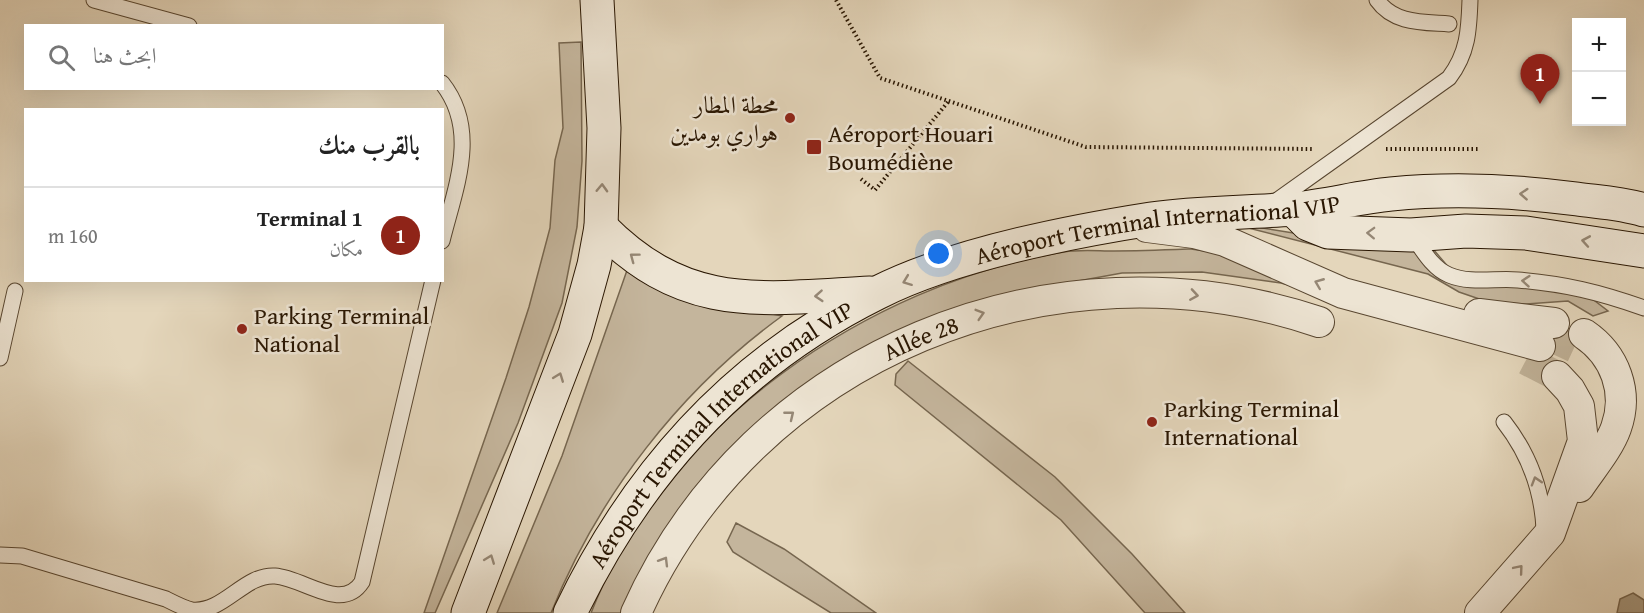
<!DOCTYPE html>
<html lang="ar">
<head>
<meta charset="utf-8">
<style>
	:root { --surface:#fff; --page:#f6f6f6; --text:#222; --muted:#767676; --line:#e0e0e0; --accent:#8f2418 }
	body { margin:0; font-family:"Gentium Book Plus",Amiri,serif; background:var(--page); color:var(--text); direction:rtl }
	.controls { position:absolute; right:18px; top:18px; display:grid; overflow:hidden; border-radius:0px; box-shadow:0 6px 24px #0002 }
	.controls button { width:54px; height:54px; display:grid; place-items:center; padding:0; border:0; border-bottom:2px solid var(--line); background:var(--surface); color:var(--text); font:30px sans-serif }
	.you { position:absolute; left:939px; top:254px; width:21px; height:21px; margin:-15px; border:4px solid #fff; border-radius:50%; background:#1a73e8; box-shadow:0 0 0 9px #1a73e833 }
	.badge { display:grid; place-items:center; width:39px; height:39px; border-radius:50%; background:var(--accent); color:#fff; font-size:20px; font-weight:700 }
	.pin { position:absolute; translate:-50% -50px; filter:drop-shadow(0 2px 3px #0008) }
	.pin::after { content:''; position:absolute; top:32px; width:21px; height:18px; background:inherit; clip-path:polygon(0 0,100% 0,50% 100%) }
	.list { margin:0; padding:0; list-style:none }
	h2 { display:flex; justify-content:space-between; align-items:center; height:78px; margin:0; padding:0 24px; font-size:26px }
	h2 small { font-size:20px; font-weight:400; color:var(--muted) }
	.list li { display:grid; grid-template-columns:39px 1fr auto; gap:18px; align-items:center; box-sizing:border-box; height:96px; padding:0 24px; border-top:2px solid var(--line) }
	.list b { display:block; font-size:22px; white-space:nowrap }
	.list p { margin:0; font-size:20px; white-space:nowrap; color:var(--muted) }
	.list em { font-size:20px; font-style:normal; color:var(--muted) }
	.icon { flex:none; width:33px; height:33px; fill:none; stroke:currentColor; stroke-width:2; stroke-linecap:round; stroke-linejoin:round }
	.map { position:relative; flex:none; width:1644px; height:613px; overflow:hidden; direction:ltr }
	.search { position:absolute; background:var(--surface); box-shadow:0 6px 24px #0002; left:24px; top:24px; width:420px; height:66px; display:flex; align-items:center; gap:15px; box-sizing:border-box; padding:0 21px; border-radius:0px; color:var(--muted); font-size:22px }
	.panel { position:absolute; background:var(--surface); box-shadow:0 6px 24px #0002; left:24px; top:108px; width:420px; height:174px; border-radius:0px; direction:rtl }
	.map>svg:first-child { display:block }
</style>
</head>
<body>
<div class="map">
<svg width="1644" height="613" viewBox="0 0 1644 613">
	<rect width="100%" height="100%" fill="#e4d6bb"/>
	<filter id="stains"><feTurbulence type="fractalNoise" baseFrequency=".00333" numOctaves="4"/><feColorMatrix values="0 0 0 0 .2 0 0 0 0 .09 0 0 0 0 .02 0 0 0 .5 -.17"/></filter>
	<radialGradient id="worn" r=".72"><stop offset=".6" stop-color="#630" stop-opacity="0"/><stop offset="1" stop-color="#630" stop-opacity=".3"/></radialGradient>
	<!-- green -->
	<path fill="#c4b59c" stroke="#76664f" stroke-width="1.5" d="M 581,42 L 582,161 L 577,227 L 562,303 L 518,423 L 435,613 L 424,613 L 506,378 L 529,307 L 550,228 L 555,160 L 563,128 L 559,43 Z
		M 1225,222 L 1337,240 L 1433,249 L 1450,269 L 1468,279 L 1578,288 L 1608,311 L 1593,316 L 1568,301 L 1526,304 L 1488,302 L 1459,292 L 1428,274 Z
		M 1191,249 L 1233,255 L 1360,304 L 1281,283 L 1202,272 L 1122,273 L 1040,288 L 809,395 L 627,613 L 591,613 C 665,424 868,284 1064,252 C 1080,249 1098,251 1114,251 C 1140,251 1165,250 1191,249 Z
		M 632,256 L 718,303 L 782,316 C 680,390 598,496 551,613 L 497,613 L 562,456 Z
		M 908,361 L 1055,477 L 1132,554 L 1185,613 L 1145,613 L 1061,520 L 895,385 L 896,374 Z
		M 736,523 L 784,549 L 876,613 L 831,613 L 733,552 L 727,542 Z"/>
	<!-- water -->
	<path fill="#a4957c" stroke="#73624b" stroke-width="1.5" d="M 1633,593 L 1644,600 L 1644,613 L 1617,613 L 1620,599 Z"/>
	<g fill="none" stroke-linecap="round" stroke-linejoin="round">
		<!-- street-tunnel -->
		<path stroke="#bfb096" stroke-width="30" stroke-dasharray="30 15" stroke-linecap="butt" d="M 1547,335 L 1575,348
			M 1526,360 L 1557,376"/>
		<defs>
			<path id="lane" d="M 94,0 L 189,26
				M 1377,0 C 1394,24 1423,22 1449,24
				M 442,83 C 480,131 455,188 442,241
				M 1272,204 L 1449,78 C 1468,53 1469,30 1470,0
				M 1412,235 C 1422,249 1432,268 1449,275 C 1470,284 1496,278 1518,280 C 1565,284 1599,292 1644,308
				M 0,358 L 15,291
				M 1504,422 C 1529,454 1542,488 1544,529
				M 0,555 L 22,556 L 166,599 C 174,603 183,608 192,610 C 224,613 244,574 275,576 C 304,578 342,613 362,582 L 433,280"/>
			<g id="street">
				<path d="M 1147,227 L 1194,233 L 1225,241 L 1343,293 L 1540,346"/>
				<path d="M 1479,314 L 1554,323"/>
				<path d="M 1579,487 C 1591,469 1609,448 1616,428 C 1629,392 1615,355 1584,334"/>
				<path id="s1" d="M 636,613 C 752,353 1053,232 1319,322"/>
				<path d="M 1480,613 L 1550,533 L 1583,441 L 1579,406 L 1570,390 L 1557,376"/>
			</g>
			<g id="secondary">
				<path d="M 1293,209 L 1308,224 L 1328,232 L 1411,235 L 1466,231 L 1526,233 L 1644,251"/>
				<path d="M 601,227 C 686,313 759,299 870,293"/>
				<path d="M 468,613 L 575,334 L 594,265 L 601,227 L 604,128 L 597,0"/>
				<path id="s2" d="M 570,613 C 637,473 736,363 877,293 C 952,255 1068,232 1151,219 C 1199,212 1246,213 1293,209 C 1326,206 1359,197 1391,194 C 1453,188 1516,191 1577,199 C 1599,202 1622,203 1644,210"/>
			</g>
		</defs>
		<!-- lane casing -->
		<use href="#lane" stroke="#584630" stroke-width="17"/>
		<!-- street casing -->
		<use href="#street" stroke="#584630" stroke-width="32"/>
		<!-- secondary casing -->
		<use href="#secondary" stroke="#291602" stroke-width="35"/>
		<!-- path -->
		<path stroke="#291602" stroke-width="4" stroke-dasharray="1.5 3" stroke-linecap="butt" d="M 836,0 L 880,78 L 1086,147 L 1312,149
			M 1386,149 L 1479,149
			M 861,179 L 875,190 L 948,102"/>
		<!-- lane -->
		<use href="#lane" stroke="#ede4d3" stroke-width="15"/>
		<!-- street -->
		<use href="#street" stroke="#ede4d3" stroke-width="30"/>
		<!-- secondary -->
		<use href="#secondary" stroke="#ede4d3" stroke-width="33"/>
	</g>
	<!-- one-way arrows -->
	<defs><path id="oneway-chevron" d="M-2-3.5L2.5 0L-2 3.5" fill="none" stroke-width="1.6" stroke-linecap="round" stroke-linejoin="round" transform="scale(1.5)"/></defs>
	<g stroke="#958775">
		<use href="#oneway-chevron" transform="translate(602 188) rotate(-88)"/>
		<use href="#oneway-chevron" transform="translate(1524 194) rotate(-176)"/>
		<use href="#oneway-chevron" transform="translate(1371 233) rotate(-178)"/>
		<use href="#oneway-chevron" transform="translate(1586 241) rotate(-170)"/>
		<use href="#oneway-chevron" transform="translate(634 257) rotate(-143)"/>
		<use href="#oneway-chevron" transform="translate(907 281) rotate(159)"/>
		<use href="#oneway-chevron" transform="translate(1526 281) rotate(-175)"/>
		<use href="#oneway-chevron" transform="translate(1319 283) rotate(-158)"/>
		<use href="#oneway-chevron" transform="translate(1194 295) rotate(9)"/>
		<use href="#oneway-chevron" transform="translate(819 296) rotate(176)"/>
		<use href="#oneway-chevron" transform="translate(980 314) rotate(-17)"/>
		<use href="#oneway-chevron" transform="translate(559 377) rotate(-69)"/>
		<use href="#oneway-chevron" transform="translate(790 415) rotate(-39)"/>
		<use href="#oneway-chevron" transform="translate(1536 481) rotate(-107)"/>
		<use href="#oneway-chevron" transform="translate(490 559) rotate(-69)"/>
		<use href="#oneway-chevron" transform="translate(664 561) rotate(-59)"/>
		<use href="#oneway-chevron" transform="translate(1519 569) rotate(-50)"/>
	</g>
	<!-- markers -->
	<g fill="#8f2418" stroke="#ede4d3" stroke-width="2">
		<circle cx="790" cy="118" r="6"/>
		<rect x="806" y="139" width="16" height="16" rx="3"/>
		<circle cx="242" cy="329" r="6"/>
		<circle cx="1152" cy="422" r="6"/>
	</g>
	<g text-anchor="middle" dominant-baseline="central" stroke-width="5" stroke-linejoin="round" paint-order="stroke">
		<!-- poi labels -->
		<g font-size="24" fill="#291602" stroke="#ede4d3" text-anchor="start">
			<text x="778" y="104" text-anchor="end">محطة المطار<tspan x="778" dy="28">هواري بومدين</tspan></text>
			<text x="828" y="133">Aéroport Houari<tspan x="828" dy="28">Boumédiène</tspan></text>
			<text x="254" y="315">Parking Terminal<tspan x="254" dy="28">National</tspan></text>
			<text x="1164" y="408">Parking Terminal<tspan x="1164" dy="28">International</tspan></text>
		</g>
		<!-- street labels -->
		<g font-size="24" fill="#291602" stroke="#ede4d3">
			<text stroke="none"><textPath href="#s2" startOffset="742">Aéroport Terminal International VIP</textPath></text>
			<text stroke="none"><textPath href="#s1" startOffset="406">Allée 28</textPath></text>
			<text stroke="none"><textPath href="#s2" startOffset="238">Aéroport Terminal International VIP</textPath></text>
		</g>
	</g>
	<rect width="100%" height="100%" filter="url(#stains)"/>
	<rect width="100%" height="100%" fill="url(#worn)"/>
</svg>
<div class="controls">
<button>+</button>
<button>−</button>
</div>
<div class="you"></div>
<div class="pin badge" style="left:1540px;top:104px">1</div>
<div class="search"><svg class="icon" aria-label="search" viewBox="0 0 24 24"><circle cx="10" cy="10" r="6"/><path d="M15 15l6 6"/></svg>ابحث هنا</div>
<section class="panel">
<h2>بالقرب منك<small></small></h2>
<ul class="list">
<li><span class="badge">1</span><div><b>Terminal 1</b><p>مكان</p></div><em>160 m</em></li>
</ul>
</section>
</div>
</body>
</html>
